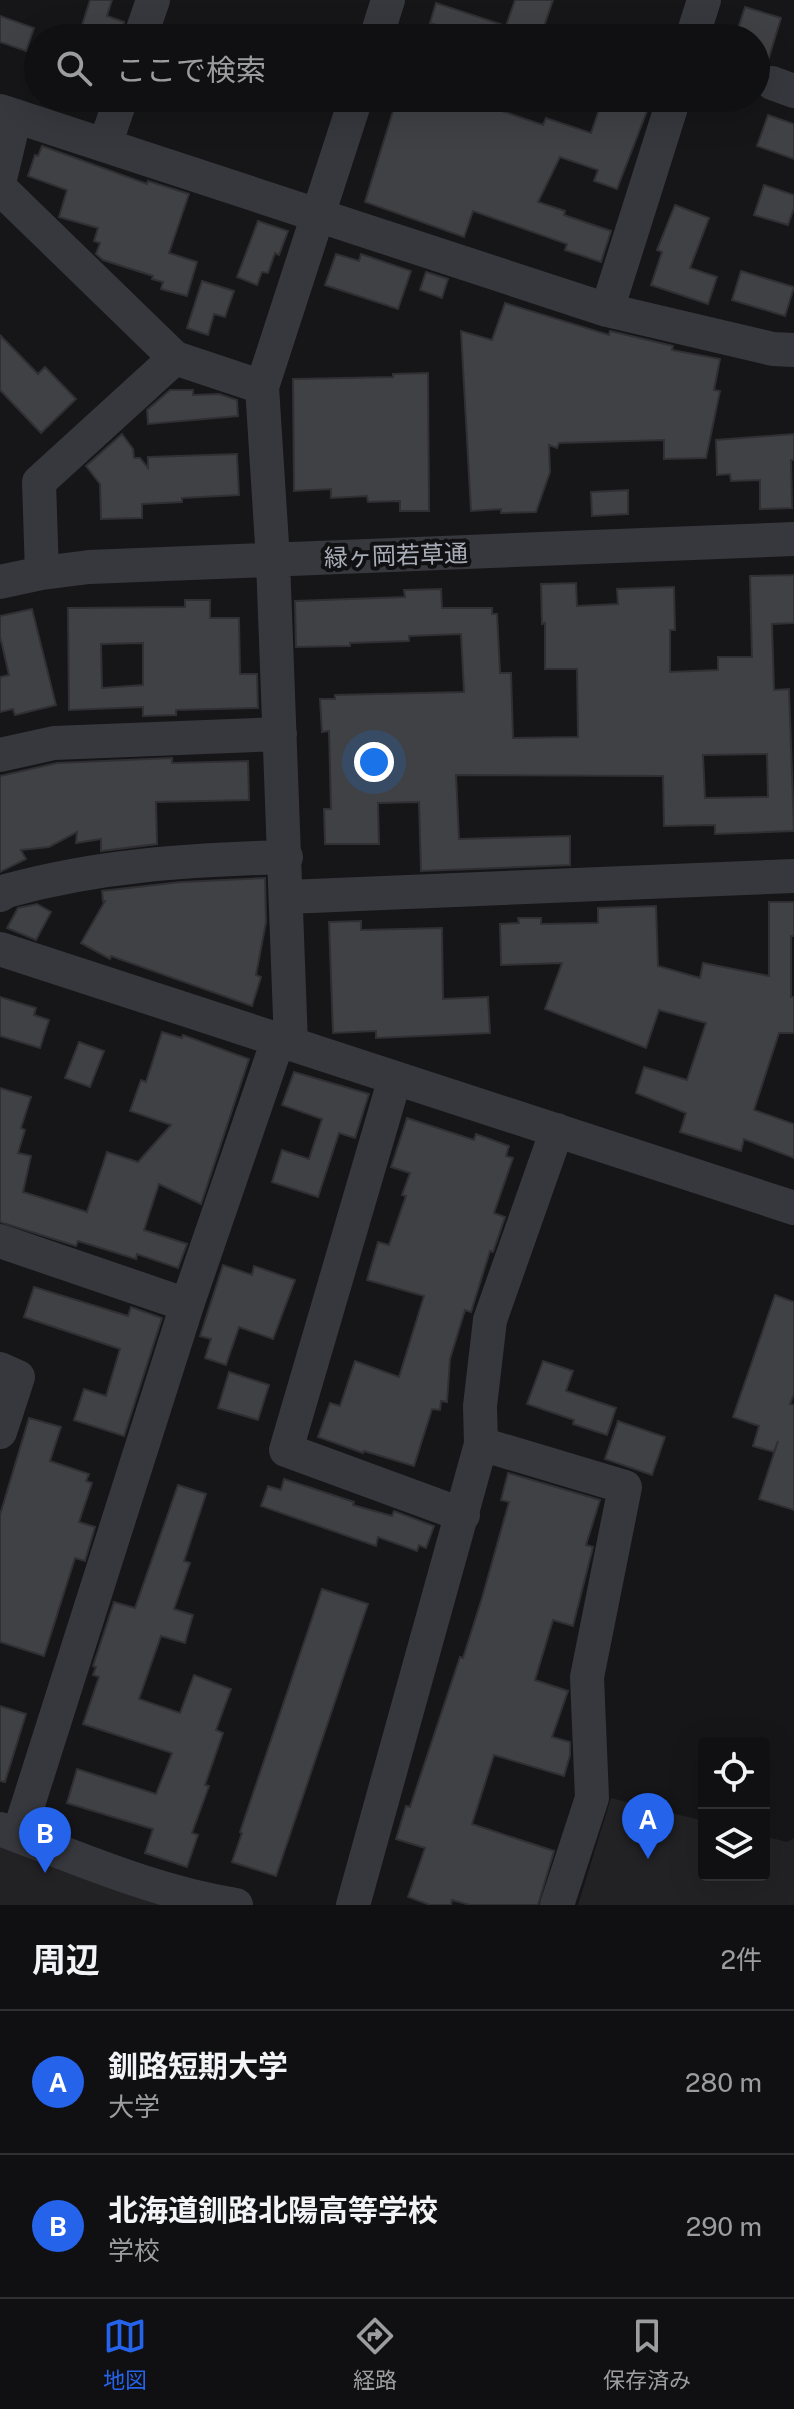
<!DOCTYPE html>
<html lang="ja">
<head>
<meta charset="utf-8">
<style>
	:root { --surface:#101012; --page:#1e1e20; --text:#f1f3f6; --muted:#9c9d9f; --line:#303032; --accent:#2563eb }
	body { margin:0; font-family:"Public Sans","Noto Sans JP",sans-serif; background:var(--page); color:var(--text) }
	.controls { position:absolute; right:24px; bottom:24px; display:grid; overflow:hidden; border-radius:8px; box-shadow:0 8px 32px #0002 }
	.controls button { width:72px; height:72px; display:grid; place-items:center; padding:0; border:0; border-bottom:2px solid var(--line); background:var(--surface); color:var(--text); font:40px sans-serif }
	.you { position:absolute; left:374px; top:762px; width:28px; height:28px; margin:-20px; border:6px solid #fff; border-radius:50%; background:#1a73e8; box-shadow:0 0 0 12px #1a73e833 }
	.badge { display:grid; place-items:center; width:52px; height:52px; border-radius:50%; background:var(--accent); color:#fff; font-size:26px; font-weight:700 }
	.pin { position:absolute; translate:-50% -66px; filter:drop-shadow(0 2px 4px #0008) }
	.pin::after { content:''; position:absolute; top:42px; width:28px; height:24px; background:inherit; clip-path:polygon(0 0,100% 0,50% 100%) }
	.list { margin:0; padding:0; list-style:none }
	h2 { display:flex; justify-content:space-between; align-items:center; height:104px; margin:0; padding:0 32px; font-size:34px }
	h2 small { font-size:26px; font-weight:400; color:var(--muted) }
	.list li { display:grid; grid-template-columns:52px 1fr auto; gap:24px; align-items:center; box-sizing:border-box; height:144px; padding:0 32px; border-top:2px solid var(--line) }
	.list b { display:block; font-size:30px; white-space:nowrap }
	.list p { margin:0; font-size:26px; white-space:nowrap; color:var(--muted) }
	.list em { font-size:26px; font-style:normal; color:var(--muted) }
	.icon { flex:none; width:44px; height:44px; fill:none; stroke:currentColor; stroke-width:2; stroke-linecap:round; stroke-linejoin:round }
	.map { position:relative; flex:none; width:794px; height:1905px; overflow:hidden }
	.search { position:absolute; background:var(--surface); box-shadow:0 8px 32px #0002; left:24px; right:24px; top:24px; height:88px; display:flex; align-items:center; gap:20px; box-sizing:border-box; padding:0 28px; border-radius:44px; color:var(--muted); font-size:30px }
	.sheet { height:392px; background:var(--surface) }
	nav { display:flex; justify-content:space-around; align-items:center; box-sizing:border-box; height:112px; border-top:2px solid var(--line); background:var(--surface); font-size:22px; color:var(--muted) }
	nav a { display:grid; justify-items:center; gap:4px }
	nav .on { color:var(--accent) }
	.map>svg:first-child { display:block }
</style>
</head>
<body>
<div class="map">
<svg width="794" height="1905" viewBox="0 0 794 1905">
	<rect width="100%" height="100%" fill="#161618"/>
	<!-- built -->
	<path fill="#222225" d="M 611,1798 L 704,1821 L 704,1875 L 764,1875 L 764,1836 L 787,1842 L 794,1838 L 794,1905 L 578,1905 Z
		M 0,1841 L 180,1905 L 0,1905 Z"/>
	<!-- building -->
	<path fill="#404145" stroke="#303034" stroke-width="2" fill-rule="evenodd" d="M 90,0 L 112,0 L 107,16 L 124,22 L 121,38 L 78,38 Z
		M 515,0 L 553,0 L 540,38 L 445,38 L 448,29 L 430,23 L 436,3 L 506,26 Z
		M 745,7 L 781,18 L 767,64 L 756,72 L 756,38 L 735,38 Z
		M 0,16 L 34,28 L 26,51 L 0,42 Z
		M 397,98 L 489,98 L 487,106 L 543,125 L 546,118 L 591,133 L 603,98 L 652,98 L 617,189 L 594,181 L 598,170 L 560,157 L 538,202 L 565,211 L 564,215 L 611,231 L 601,262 L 565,250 L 567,244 L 473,211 L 464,237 L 365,202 Z
		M 768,115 L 794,124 L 794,159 L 757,146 Z
		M 42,146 L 147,184 L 148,181 L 189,194 L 169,253 L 197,262 L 187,296 L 161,289 L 163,282 L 152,279 L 153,276 L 103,260 L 96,254 L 100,243 L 94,241 L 98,228 L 59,217 L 67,190 L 28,176 L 35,155 L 38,156 Z
		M 764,185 L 794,195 L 794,208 L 788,225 L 754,215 Z
		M 675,205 L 709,218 L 690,268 L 717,277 L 708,304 L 651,285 L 662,252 L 657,250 Z
		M 258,221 L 288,231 L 279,255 L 275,253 L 268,273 L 262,272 L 257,285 L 237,277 Z
		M 336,254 L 359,261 L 361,254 L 411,271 L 398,309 L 325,285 Z
		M 741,271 L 794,287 L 785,316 L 732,300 Z
		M 426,272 L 448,279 L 442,298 L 420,290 Z
		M 202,281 L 234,291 L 225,317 L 214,314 L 208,335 L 187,328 Z
		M 505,303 L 609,335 L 610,331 L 673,346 L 672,350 L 720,359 L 714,390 L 720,391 L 706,458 L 664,459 L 664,440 L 559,443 L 557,448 L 549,445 L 550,472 L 536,512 L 501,513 L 501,509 L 471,511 L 461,331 L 492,340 Z
		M 0,335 L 38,374 L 45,367 L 76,399 L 41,433 L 0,390 Z
		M 428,373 L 429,511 L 400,511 L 400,501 L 368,502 L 367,496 L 331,498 L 331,489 L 294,491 L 293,379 L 393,377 L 393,374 Z
		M 170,390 L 193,390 L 193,395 L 219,394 L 237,400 L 238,416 L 148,424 L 147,410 Z
		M 122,434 L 133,449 L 134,458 L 140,458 L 148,468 L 148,457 L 237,454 L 239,495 L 182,498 L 182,502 L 142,504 L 142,518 L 101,519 L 100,484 L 86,466 Z
		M 794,434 L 794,460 L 791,460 L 792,508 L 760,509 L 760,480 L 731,481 L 730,474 L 717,475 L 716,440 Z
		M 628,490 L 628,514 L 592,516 L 591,492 Z
		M 794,575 L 794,623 L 772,624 L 774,690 L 789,689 L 794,831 L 715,834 L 715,825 L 664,826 L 663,776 L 456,775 L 459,839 L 570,836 L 570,865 L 421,871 L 419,802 L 378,803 L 379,844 L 325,844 L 324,809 L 331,809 L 329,731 L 322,732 L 320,699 L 335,699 L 335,695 L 464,692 L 461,634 L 409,636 L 409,641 L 350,643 L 350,646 L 296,647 L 295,601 L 405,597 L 404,590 L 441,589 L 442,608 L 492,608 L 492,614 L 497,614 L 500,673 L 511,673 L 513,738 L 578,737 L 577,669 L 545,669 L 545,623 L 542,624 L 541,584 L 576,583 L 577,606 L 618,604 L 617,589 L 674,587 L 675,630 L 670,630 L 670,672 L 718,670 L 718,657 L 752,657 L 750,576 ZM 767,754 L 768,797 L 705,798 L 703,755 Z
		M 185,600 L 210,600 L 210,618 L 239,618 L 240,674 L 257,674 L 258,708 L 176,710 L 176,715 L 143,716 L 143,707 L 69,710 L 68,608 L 185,607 ZM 143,643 L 143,685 L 102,688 L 101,644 Z
		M 32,609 L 56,705 L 15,715 L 13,709 L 0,712 L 0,677 L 9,675 L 0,636 L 0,616 Z
		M 172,758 L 172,763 L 248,761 L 249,800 L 156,802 L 157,844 L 101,851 L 101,839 L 76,843 L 77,832 L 49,847 L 21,850 L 26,859 L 0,872 L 0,776 L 57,763 Z
		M 265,878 L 266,922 L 256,975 L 261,977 L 252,1006 L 111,956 L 110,959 L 81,943 L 105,901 L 103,901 L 102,891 L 181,882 Z
		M 769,902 L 794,902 L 794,936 L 791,936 L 791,997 L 794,997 L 794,1033 L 779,1033 L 754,1110 L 794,1124 L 794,1158 L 744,1139 L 741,1151 L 680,1132 L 686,1113 L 636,1093 L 644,1067 L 687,1080 L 706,1023 L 659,1010 L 646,1048 L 545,1009 L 562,963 L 501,965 L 500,924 L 519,923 L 518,918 L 541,918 L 541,924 L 598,923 L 598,908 L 656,906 L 658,966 L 700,978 L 703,963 L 769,976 Z
		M 37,904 L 51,912 L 36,940 L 7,928 L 18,908 Z
		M 361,921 L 361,930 L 442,928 L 443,999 L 488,997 L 490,1033 L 376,1038 L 376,1031 L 333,1033 L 329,922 Z
		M 0,997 L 36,1008 L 34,1015 L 49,1020 L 40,1048 L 0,1036 Z
		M 162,1032 L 182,1038 L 183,1035 L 249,1059 L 201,1204 L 159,1184 L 144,1230 L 187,1244 L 178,1268 L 137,1254 L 136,1259 L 78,1241 L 76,1246 L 0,1222 L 0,1088 L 31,1097 L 21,1128 L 25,1130 L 18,1153 L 31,1156 L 23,1192 L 87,1212 L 107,1152 L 138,1162 L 171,1125 L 130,1111 L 141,1080 L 146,1082 Z
		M 79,1042 L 104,1051 L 90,1087 L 65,1078 Z
		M 294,1072 L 369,1094 L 355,1138 L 339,1133 L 318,1197 L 272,1182 L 282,1150 L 309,1159 L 322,1119 L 282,1105 Z
		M 407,1118 L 474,1140 L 476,1134 L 509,1146 L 506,1156 L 513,1158 L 494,1213 L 505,1217 L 493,1252 L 490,1251 L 471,1312 L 465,1310 L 450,1359 L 447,1402 L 441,1401 L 440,1410 L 432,1409 L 414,1466 L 364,1451 L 363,1453 L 318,1437 L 330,1403 L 340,1406 L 355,1361 L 399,1377 L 424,1296 L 367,1280 L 378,1242 L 389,1245 L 406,1196 L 402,1195 L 410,1173 L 391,1167 Z
		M 223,1265 L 252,1275 L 254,1266 L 295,1280 L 273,1339 L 239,1327 L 226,1365 L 205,1358 L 211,1339 L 200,1336 Z
		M 34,1287 L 128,1316 L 131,1307 L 162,1318 L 124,1436 L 74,1420 L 84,1389 L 106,1396 L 120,1349 L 24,1317 Z
		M 775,1295 L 794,1302 L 794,1394 L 790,1404 L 794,1405 L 794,1510 L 759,1499 L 778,1441 L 774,1452 L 753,1446 L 759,1426 L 733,1417 Z
		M 543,1361 L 573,1371 L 566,1391 L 616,1408 L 607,1435 L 573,1424 L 574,1420 L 527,1404 Z
		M 229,1372 L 269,1385 L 258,1420 L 218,1408 Z
		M 29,1418 L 61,1427 L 50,1461 L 89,1474 L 86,1481 L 92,1483 L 79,1522 L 95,1527 L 85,1561 L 75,1558 L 44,1656 L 0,1642 L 0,1515 Z
		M 618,1421 L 665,1437 L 652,1475 L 605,1459 Z
		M 508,1473 L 600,1500 L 586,1545 L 593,1547 L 573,1626 L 553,1620 L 535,1680 L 568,1691 L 552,1737 L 570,1742 L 570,1755 L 564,1776 L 494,1755 L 472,1824 L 554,1851 L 538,1905 L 470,1905 L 452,1900 L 451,1905 L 430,1905 L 408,1897 L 425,1848 L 396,1839 L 406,1806 L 410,1807 L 460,1657 L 463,1658 L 482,1598 L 509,1502 L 501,1500 Z
		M 284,1479 L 354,1502 L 353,1505 L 392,1516 L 394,1511 L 434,1526 L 426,1548 L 419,1545 L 417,1551 L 378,1537 L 376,1546 L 261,1506 L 268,1486 L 281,1490 Z
		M 178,1485 L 206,1494 L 184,1561 L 190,1563 L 174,1609 L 193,1615 L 185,1643 L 161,1636 L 139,1699 L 180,1713 L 194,1675 L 231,1689 L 216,1730 L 223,1733 L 205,1785 L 209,1786 L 192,1833 L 198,1835 L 187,1867 L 145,1853 L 153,1829 L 67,1803 L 77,1769 L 156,1794 L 172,1753 L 83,1724 L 99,1677 L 93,1675 L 96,1667 L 93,1666 L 114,1602 L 135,1608 Z
		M 322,1589 L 368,1604 L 276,1876 L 232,1862 L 242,1833 L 240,1832 Z
		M 0,1706 L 26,1714 L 5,1782 L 0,1781 Z"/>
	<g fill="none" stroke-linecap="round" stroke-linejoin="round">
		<!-- minor -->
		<path stroke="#37383d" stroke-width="34" d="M 140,38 L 153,0
			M 376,38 L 388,0
			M 692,38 L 704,0
			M 772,83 L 794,91
			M 0,111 L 607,310 L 773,349 L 794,350
			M 105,145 L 121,98
			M 0,179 L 15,116
			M 0,188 L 175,358 L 262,387
			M 607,310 L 674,98
			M 42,573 L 39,482 L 175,358
			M 0,582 L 42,573 L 89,567 L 794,539
			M 0,755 L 54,743 L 280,734
			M 0,895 L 6,891 C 100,865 189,860 286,857
			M 287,897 L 794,876
			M 0,949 L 794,1208
			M 291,1044 L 273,560 L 262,387 L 356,98
			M 395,1078 L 286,1450 L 463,1515
			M 0,1241 L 187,1305
			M 0,1369 L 18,1377 L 0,1432
			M 481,1444 L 625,1487 L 587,1677 L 592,1798 L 557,1905
			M 0,1829 C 78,1858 154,1892 236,1905
			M 18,1836 L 187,1305 L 278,1040
			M 353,1905 L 481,1444 L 480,1406 L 490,1320 L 557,1130"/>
	</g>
	<g text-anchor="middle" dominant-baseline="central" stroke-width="8" stroke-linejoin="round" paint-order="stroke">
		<!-- street labels -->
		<g font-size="24" fill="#a8adb8" stroke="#111113">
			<text transform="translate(396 555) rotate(-2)">緑ヶ岡若草通</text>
		</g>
	</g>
</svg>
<div class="controls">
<button><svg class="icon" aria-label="locate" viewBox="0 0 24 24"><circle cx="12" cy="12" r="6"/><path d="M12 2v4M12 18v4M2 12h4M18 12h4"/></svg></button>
<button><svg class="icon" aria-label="layers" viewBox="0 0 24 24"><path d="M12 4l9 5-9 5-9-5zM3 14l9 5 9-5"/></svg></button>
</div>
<div class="you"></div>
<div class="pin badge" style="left:648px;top:1859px">A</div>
<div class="pin badge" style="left:45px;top:1873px">B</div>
<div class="search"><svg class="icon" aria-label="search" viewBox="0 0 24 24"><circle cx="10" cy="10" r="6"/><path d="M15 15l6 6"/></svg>ここで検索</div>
</div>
<section class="sheet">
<h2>周辺<small>2件</small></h2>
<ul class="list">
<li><span class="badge">A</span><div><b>釧路短期大学</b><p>大学</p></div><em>280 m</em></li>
<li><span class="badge">B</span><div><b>北海道釧路北陽高等学校</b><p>学校</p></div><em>290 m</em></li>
</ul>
</section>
<nav>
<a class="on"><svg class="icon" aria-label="map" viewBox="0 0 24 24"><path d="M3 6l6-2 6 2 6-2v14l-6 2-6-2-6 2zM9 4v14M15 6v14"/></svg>地図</a>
<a><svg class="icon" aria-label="directions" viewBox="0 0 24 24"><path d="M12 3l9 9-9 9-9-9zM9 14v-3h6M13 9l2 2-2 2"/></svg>経路</a>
<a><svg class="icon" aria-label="saved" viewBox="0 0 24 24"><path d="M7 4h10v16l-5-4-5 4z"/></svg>保存済み</a>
</nav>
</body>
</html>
